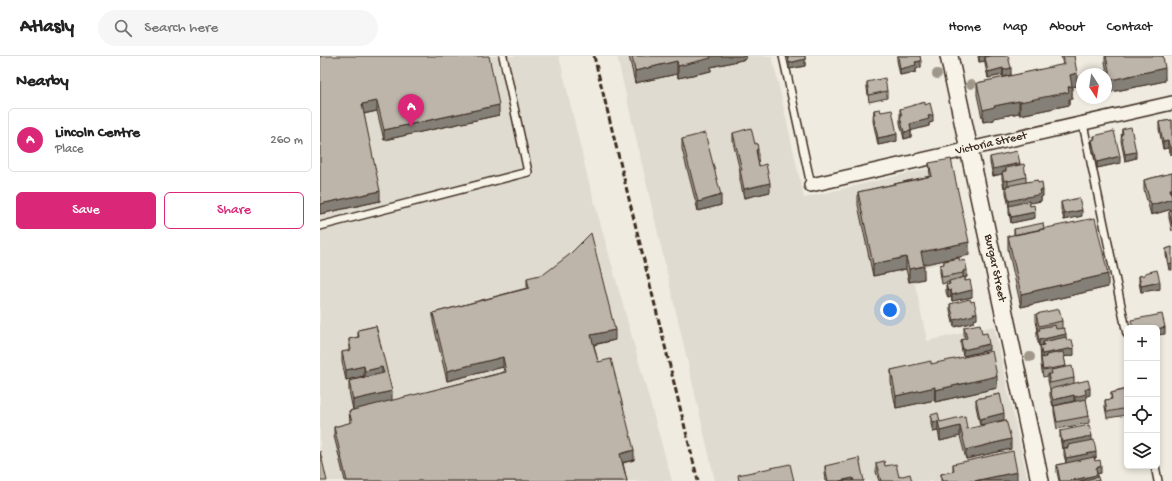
<!DOCTYPE html>
<html lang="en">
<head>
<meta charset="utf-8">
<style>
	:root { --surface:#fff; --page:#f6f6f6; --text:#222; --muted:#767676; --line:#e0e0e0; --accent:#db2777 }
	body { margin:0; font-family:"Gochi Hand",sans-serif; background:var(--page); color:var(--text) }
	.controls { position:absolute; right:12px; bottom:12px; display:grid; overflow:hidden; border-radius:6px; box-shadow:0 2px 6px #0003 }
	.controls button { width:36px; height:36px; display:grid; place-items:center; padding:0; border:0; border-bottom:1px solid var(--line); background:var(--surface); color:var(--text); font:20px sans-serif }
	.compass { position:absolute; left:756px; top:12px; width:36px; height:36px; border-radius:50%; background:var(--surface); box-shadow:0 2px 6px #0003; rotate:168deg }
	.you { position:absolute; left:570px; top:254px; width:14px; height:14px; margin:-10px; border:3px solid #fff; border-radius:50%; background:#1a73e8; box-shadow:0 0 0 6px #1a73e833 }
	.badge { display:grid; place-items:center; width:26px; height:26px; border-radius:50%; background:var(--accent); color:#fff; font-size:13px; font-weight:700 }
	.pin { position:absolute; translate:-50% -33px; filter:drop-shadow(0 1px 2px #0008) }
	.pin::after { content:''; position:absolute; top:21px; width:14px; height:12px; background:inherit; clip-path:polygon(0 0,100% 0,50% 100%) }
	.list { margin:0; padding:0; list-style:none }
	h2 { display:flex; justify-content:space-between; align-items:center; height:52px; margin:0; padding:0 16px; font-size:17px }
	h2 small { font-size:13px; font-weight:400; color:var(--muted) }
	.list li { display:grid; grid-template-columns:26px 1fr auto; gap:12px; align-items:center; box-sizing:border-box; height:64px; margin:0 8px 8px; padding:0 8px; border:1px solid var(--line); border-radius:6px }
	.list b { display:block; font-size:15px; white-space:nowrap }
	.list p { margin:0; font-size:13px; white-space:nowrap; color:var(--muted) }
	.list em { font-size:13px; font-style:normal; color:var(--muted) }
	.actions { display:flex; gap:8px; padding:12px 16px }
	.actions a { flex:1; padding:9px 0; border:1px solid var(--accent); border-radius:6px; text-align:center; font-size:14px; color:var(--accent) }
	.actions .main { background:var(--accent); color:#fff }
	.icon { flex:none; width:22px; height:22px; fill:none; stroke:currentColor; stroke-width:2; stroke-linecap:round; stroke-linejoin:round }
	.map { position:relative; flex:none; width:852px; height:425px; overflow:hidden }
	header { display:flex; align-items:center; gap:24px; box-sizing:border-box; height:56px; padding:0 20px; background:var(--surface); border-bottom:1px solid var(--line) }
	header strong { font-size:19px }
	nav { display:flex; gap:22px; margin-inline-start:auto; font-size:14px }
	.search { width:280px; height:36px; background:var(--page); display:flex; align-items:center; gap:10px; box-sizing:border-box; padding:0 14px; border-radius:22px; color:var(--muted); font-size:15px }
	main { display:flex }
	aside { flex:1; background:var(--surface) }
	.map>svg:first-child { display:block }
</style>
</head>
<body>
<header>
<strong>Atlasly</strong>
<div class="search"><svg class="icon" aria-label="search" viewBox="0 0 24 24"><circle cx="10" cy="10" r="6"/><path d="M15 15l6 6"/></svg>Search here</div>
<nav><a>Home</a><a>Map</a><a>About</a><a>Contact</a></nav>
</header>
<main>
<aside>
<h2>Nearby<small></small></h2>
<ul class="list">
<li><span class="badge">A</span><div><b>Lincoln Centre</b><p>Place</p></div><em>260 m</em></li>
</ul>
<div class="actions"><a class="main">Save</a><a>Share</a></div>
</aside>
<div class="map">
<svg width="852" height="425" viewBox="0 0 852 425">
	<rect width="100%" height="100%" fill="#efebe0"/>
	<filter id="ink" filterUnits="userSpaceOnUse"><feTurbulence type="fractalNoise" baseFrequency=".025" numOctaves="2"/><feDisplacementMap in="SourceGraphic" scale="8" xChannelSelector="R" yChannelSelector="G"/><feConvolveMatrix kernelMatrix="1 2 1 2 8 2 1 2 1" color-interpolation-filters="sRGB"/></filter>
	<g filter="url(#ink)">
		<!-- built -->
		<path fill="#e0dbd0" d="M 0,0 L 239,0 L 268,123 L 352,425 L 0,425 Z
			M 297,0 L 452,0 L 484,142 L 632,107 L 652,200 L 592,214 L 607,285 L 674,270 L 708,425 L 395,425 Z"/>
		<g fill="none" stroke-linecap="round" stroke-linejoin="round">
			<defs>
				<path id="service" d="M 463,0 L 491,129
					M 763,68 L 807,278
					M 0,170 L 208,116 L 183,0
					M 835,410 L 838,425"/>
				<g id="minor">
					<path id="s1" d="M 491,129 L 852,47"/>
				</g>
				<g id="tertiary">
					<path id="s2" d="M 629,0 L 720,425"/>
				</g>
			</defs>
			<!-- service casing -->
			<use href="#service" stroke="#3b2a1e" stroke-width="10"/>
			<!-- minor casing -->
			<use href="#minor" stroke="#3b2a1e" stroke-width="16"/>
			<!-- tertiary casing -->
			<use href="#tertiary" stroke="#3b2a1e" stroke-width="20"/>
			<!-- service -->
			<use href="#service" stroke="#f7f3e8" stroke-width="7"/>
			<!-- minor -->
			<use href="#minor" stroke="#f7f3e8" stroke-width="13"/>
			<!-- tertiary -->
			<use href="#tertiary" stroke="#f7f3e8" stroke-width="17"/>
			<!-- rail -->
			<path stroke="#3b2a1e" stroke-width="3" stroke-dasharray="6 3" stroke-linecap="butt" d="M 274,0 L 378,425"/>
		</g>
		<!-- trees -->
		<g fill="#a0978b">
			<circle cx="617" cy="18" r="5"/>
			<circle cx="651" cy="28" r="5"/>
			<circle cx="710" cy="301" r="5"/>
		</g>
		<!-- wall -->
		<path fill="#a39c92" stroke="#3b2a1e" d="M 0,0 L 179,59 L 64,84 L 57,55 L 44,58 L 60,145 L 0,158 Z
			M 309,0 L 426,0 L 426,3 L 391,11 L 391,15 L 358,22 L 357,18 L 315,27 Z
			M 466,0 L 485,0 L 485,10 L 469,13 Z
			M 577,0 L 600,0 L 601,11 L 596,13 L 596,16 L 580,19 L 577,4 Z
			M 658,0 L 688,0 L 691,19 L 683,21 L 683,19 L 668,22 L 665,8 L 665,5 L 659,6 Z
			M 741,0 L 754,0 L 757,30 L 752,31 L 752,43 L 749,43 L 749,49 L 700,59 L 699,57 L 674,62 L 674,64 L 663,66 L 657,39 L 657,27 L 743,9 Z
			M 785,0 L 843,0 L 845,25 L 791,36 L 785,6 Z
			M 547,26 L 567,35 L 567,42 L 549,46 L 547,32 Z
			M 605,49 L 613,66 L 609,67 L 609,70 L 591,74 L 591,81 L 584,83 L 580,67 L 580,53 Z
			M 554,54 L 561,56 L 577,85 L 558,89 L 553,65 Z
			M 852,64 L 852,98 L 850,99 L 848,92 L 843,93 L 839,73 L 839,66 Z
			M 802,73 L 816,102 L 805,105 L 801,85 Z
			M 413,77 L 438,103 L 439,110 L 450,136 L 424,142 L 420,124 L 420,115 L 413,86 Z
			M 774,80 L 800,107 L 777,112 L 772,91 L 772,84 L 774,84 Z
			M 362,83 L 401,149 L 378,155 L 362,93 Z
			M 670,101 L 700,109 L 706,121 L 706,126 L 718,127 L 723,140 L 721,141 L 721,145 L 709,147 L 715,162 L 691,167 L 689,157 L 689,151 L 686,137 L 686,131 L 684,132 L 682,123 L 682,118 L 673,120 L 670,107 Z
			M 609,107 L 649,199 L 603,208 L 604,223 L 589,226 L 586,213 L 553,220 L 538,149 L 538,136 L 610,120 Z
			M 852,117 L 852,153 L 831,159 L 824,134 L 824,124 Z
			M 741,146 L 762,160 L 744,164 L 741,153 Z
			M 852,155 L 852,175 L 849,162 L 849,156 Z
			M 694,173 L 724,173 L 788,231 L 701,251 L 688,193 L 688,180 L 694,179 Z
			M 852,191 L 849,214 L 846,199 L 846,193 Z
			M 624,205 L 640,205 L 647,221 L 645,222 L 645,225 L 652,241 L 632,245 L 631,241 L 628,242 L 626,236 L 626,229 L 629,228 L 629,226 L 622,228 L 620,216 L 620,209 L 624,208 Z
			M 825,217 L 840,233 L 821,236 L 819,227 L 819,220 L 825,219 Z
			M 207,222 L 295,284 L 274,289 L 278,306 L 314,404 L 303,407 L 307,425 L 25,425 L 14,380 L 14,371 L 30,367 L 29,355 L 33,354 L 29,335 L 29,325 L 44,321 L 44,320 L 26,324 L 22,306 L 22,296 L 29,295 L 29,283 L 38,281 L 38,274 L 56,270 L 72,345 L 184,316 L 183,311 L 127,325 L 113,266 L 113,257 L 207,232 Z
			M 651,246 L 657,263 L 654,264 L 654,266 L 634,271 L 630,254 L 630,248 Z
			M 716,258 L 742,265 L 742,272 L 747,285 L 754,299 L 744,301 L 746,311 L 754,322 L 754,328 L 770,339 L 766,340 L 766,345 L 769,360 L 769,367 L 737,373 L 734,356 L 734,350 L 733,350 L 730,340 L 730,333 L 728,325 L 728,320 L 723,321 L 721,309 L 720,290 L 719,290 L 717,282 L 717,275 L 718,275 L 716,265 Z
			M 644,271 L 662,278 L 669,294 L 643,300 L 641,290 L 641,284 L 645,283 L 644,278 Z
			M 611,308 L 677,332 L 615,346 L 615,344 L 576,352 L 571,326 L 571,314 Z
			M 807,333 L 807,359 L 787,362 L 785,351 L 785,344 L 791,343 L 791,337 Z
			M 680,338 L 660,369 L 656,350 L 656,343 Z
			M 611,359 L 620,366 L 647,373 L 691,393 L 646,403 L 640,380 L 620,385 L 618,375 L 613,376 L 611,368 Z
			M 740,375 L 772,384 L 776,402 L 774,403 L 781,417 L 777,418 L 777,421 L 779,425 L 739,425 L 737,416 L 737,409 L 746,407 L 744,399 L 744,392 L 748,391 L 742,393 L 740,382 Z
			M 556,407 L 565,410 L 579,421 L 592,425 L 559,425 L 556,416 Z
			M 633,408 L 697,425 L 621,425 L 621,418 L 633,415 Z
			M 505,410 L 544,425 L 506,425 L 505,417 Z"/>
		<!-- shaded-wall -->
		<path fill="#847f77" stroke="#3b2a1e" d="M 390,0 L 426,0 L 426,3 L 391,11 L 391,15 L 358,22 L 358,10 Z
			M 659,0 L 684,0 L 665,1 L 665,5 L 659,6 Z
			M 485,3 L 485,10 L 469,13 L 469,7 Z
			M 357,5 L 357,18 L 315,27 L 315,15 Z
			M 601,5 L 601,11 L 596,13 L 596,16 L 580,19 L 580,13 L 595,6 Z
			M 683,12 L 683,19 L 668,22 L 668,16 Z
			M 691,12 L 691,19 L 683,21 L 683,14 Z
			M 845,12 L 845,25 L 791,36 L 791,24 Z
			M 757,17 L 757,30 L 752,31 L 752,43 L 749,43 L 749,49 L 700,59 L 700,46 L 748,31 L 750,19 Z
			M 57,45 L 57,55 L 42,58 L 42,48 Z
			M 699,45 L 699,57 L 674,62 L 674,64 L 663,66 L 663,54 L 674,50 Z
			M 179,49 L 179,59 L 64,84 L 64,74 Z
			M 613,59 L 613,66 L 609,67 L 609,70 L 590,75 L 590,68 L 608,60 Z
			M 591,75 L 591,81 L 584,83 L 584,76 Z
			M 577,78 L 577,85 L 558,89 L 558,82 Z
			M 848,85 L 848,92 L 843,93 L 843,86 Z
			M 852,91 L 852,98 L 850,99 L 850,92 Z
			M 438,93 L 438,103 L 436,103 L 436,94 Z
			M 816,96 L 816,102 L 805,105 L 805,98 Z
			M 800,100 L 800,107 L 777,112 L 777,106 Z
			M 700,107 L 700,114 L 686,112 L 686,117 L 673,120 L 673,113 Z
			M 688,124 L 688,131 L 684,132 L 684,125 Z
			M 450,127 L 450,136 L 424,142 L 424,133 Z
			M 850,133 L 852,133 L 852,142 Z
			M 720,134 L 723,134 L 723,140 L 721,141 L 721,145 L 689,151 L 689,145 Z
			M 60,135 L 60,145 L 0,158 L 0,148 Z
			M 401,139 L 401,149 L 378,155 L 378,146 Z
			M 852,143 L 852,153 L 831,159 L 831,149 Z
			M 762,154 L 762,160 L 744,164 L 744,158 Z
			M 715,156 L 715,162 L 691,167 L 691,161 Z
			M 649,186 L 649,199 L 601,209 L 601,196 Z
			M 586,201 L 586,213 L 553,220 L 553,208 Z
			M 852,207 L 852,214 L 849,214 L 849,208 Z
			M 604,210 L 604,223 L 589,226 L 589,213 Z
			M 647,214 L 647,221 L 643,222 L 643,215 Z
			M 788,218 L 788,231 L 701,251 L 701,238 Z
			M 840,226 L 840,233 L 821,236 L 821,230 Z
			M 631,234 L 631,241 L 628,242 L 628,235 Z
			M 652,234 L 652,241 L 632,245 L 632,239 Z
			M 653,257 L 657,257 L 657,263 L 654,264 L 654,266 L 634,271 L 634,264 Z
			M 845,271 L 845,278 L 837,279 L 837,273 Z
			M 295,274 L 295,284 L 271,289 L 271,279 Z
			M 746,278 L 746,285 L 723,286 L 723,289 L 719,290 L 719,284 Z
			M 669,288 L 669,294 L 643,300 L 643,294 Z
			M 754,292 L 754,299 L 726,304 L 726,299 L 726,304 L 722,305 L 722,298 Z
			M 183,301 L 183,311 L 127,325 L 127,315 Z
			M 44,310 L 44,320 L 26,324 L 26,314 Z
			M 62,311 L 62,321 L 45,325 L 45,315 Z
			M 677,320 L 677,332 L 615,346 L 615,334 Z
			M 615,331 L 615,344 L 576,352 L 576,340 Z
			M 770,332 L 770,339 L 766,340 L 766,345 L 755,347 L 755,341 L 765,333 Z
			M 72,335 L 72,345 L 33,354 L 33,344 Z
			M 754,339 L 754,345 L 733,350 L 733,344 Z
			M 684,357 L 684,364 L 660,369 L 660,363 Z
			M 618,365 L 618,375 L 613,376 L 613,366 Z
			M 640,370 L 640,380 L 620,385 L 620,375 Z
			M 772,380 L 772,387 L 748,389 L 748,391 L 742,393 L 742,386 Z
			M 691,383 L 691,393 L 646,403 L 646,394 Z
			M 314,394 L 314,404 L 300,407 L 300,398 Z
			M 776,396 L 776,402 L 746,409 L 746,402 Z
			M 781,410 L 781,417 L 776,418 L 776,412 Z
			M 697,416 L 697,425 L 654,425 Z
			M 777,419 L 777,425 L 748,425 Z
			M 533,422 L 533,425 L 519,425 Z"/>
		<!-- building -->
		<path fill="#bdb5aa" stroke="#3b2a1e" d="M 0,0 L 169,0 L 179,49 L 64,74 L 57,45 L 42,48 L 60,135 L 0,148 Z
			M 312,0 L 390,0 L 391,2 L 358,10 L 357,5 L 315,15 Z
			M 468,0 L 485,0 L 485,3 L 469,7 Z
			M 578,0 L 600,0 L 601,5 L 595,6 L 596,9 L 580,13 Z
			M 670,0 L 688,0 L 691,12 L 683,14 L 683,12 L 668,16 L 665,1 Z
			M 743,0 L 754,0 L 757,17 L 750,19 L 752,30 L 748,31 L 749,36 L 700,46 L 699,45 L 674,50 L 674,51 L 663,54 L 657,27 L 745,8 Z
			M 786,0 L 843,0 L 845,12 L 791,24 Z
			M 565,22 L 567,35 L 549,39 L 547,26 Z
			M 605,46 L 605,49 L 610,47 L 613,59 L 608,60 L 609,63 L 590,68 L 591,75 L 584,76 L 580,61 L 582,60 L 580,53 Z
			M 560,53 L 561,56 L 572,54 L 577,78 L 558,82 L 553,59 L 555,58 L 554,54 Z
			M 852,64 L 852,91 L 850,92 L 848,85 L 843,86 L 839,66 Z
			M 811,71 L 816,96 L 805,98 L 801,78 L 803,78 L 802,73 Z
			M 431,72 L 435,88 L 437,87 L 438,93 L 436,94 L 439,110 L 446,108 L 450,127 L 424,133 L 420,114 L 422,114 L 413,77 Z
			M 794,75 L 800,100 L 777,106 L 772,84 L 775,83 L 774,80 Z
			M 385,77 L 401,139 L 378,146 L 362,83 Z
			M 697,95 L 700,107 L 673,113 L 670,101 Z
			M 631,103 L 649,186 L 601,196 L 604,210 L 589,213 L 586,201 L 553,208 L 538,136 L 612,120 L 609,107 Z
			M 704,108 L 706,121 L 689,125 L 688,124 L 684,125 L 682,116 L 686,115 L 686,112 Z
			M 852,117 L 852,133 L 850,133 L 852,143 L 831,149 L 824,124 Z
			M 717,124 L 718,127 L 722,126 L 723,134 L 720,134 L 721,138 L 689,145 L 686,130 Z
			M 759,142 L 762,154 L 744,158 L 741,146 Z
			M 709,145 L 710,150 L 714,149 L 715,156 L 691,161 L 689,150 Z
			M 852,155 L 852,168 L 849,156 Z
			M 775,162 L 788,218 L 701,238 L 688,180 Z
			M 723,167 L 724,173 L 695,179 L 694,173 Z
			M 271,177 L 295,274 L 271,279 L 278,306 L 291,303 L 314,394 L 300,398 L 307,425 L 27,425 L 14,371 L 32,366 L 29,355 L 186,316 L 183,301 L 127,315 L 113,257 L 209,232 L 207,222 L 224,218 L 249,199 Z
			M 852,191 L 852,207 L 849,208 L 846,193 Z
			M 639,202 L 640,205 L 645,204 L 647,214 L 643,215 L 643,217 L 622,221 L 620,209 L 624,208 L 624,205 Z
			M 837,214 L 840,226 L 821,230 L 819,220 L 825,219 L 825,217 Z
			M 645,221 L 645,225 L 650,224 L 652,234 L 632,239 L 631,234 L 628,235 L 626,229 L 630,228 L 629,225 Z
			M 650,243 L 651,246 L 654,245 L 657,257 L 653,257 L 654,259 L 634,264 L 630,248 Z
			M 739,253 L 742,265 L 719,270 L 716,258 Z
			M 842,258 L 845,271 L 837,273 L 837,272 L 813,272 L 811,264 Z
			M 660,268 L 662,278 L 667,277 L 669,288 L 643,294 L 641,284 L 647,282 L 644,271 Z
			M 735,269 L 736,273 L 744,272 L 746,278 L 719,284 L 717,275 L 720,274 L 719,272 Z
			M 56,270 L 72,335 L 33,344 L 29,325 L 64,317 L 62,311 L 45,315 L 44,310 L 26,314 L 22,296 L 31,294 L 29,283 L 39,281 L 38,274 Z
			M 746,281 L 747,285 L 752,284 L 754,292 L 722,298 L 720,290 L 724,289 L 723,286 Z
			M 672,295 L 677,320 L 615,334 L 615,331 L 576,340 L 571,314 L 611,305 L 611,308 Z
			M 743,296 L 746,310 L 723,314 L 721,302 L 726,301 L 726,299 Z
			M 752,310 L 754,322 L 730,327 L 728,318 L 732,318 L 731,314 Z
			M 768,324 L 770,332 L 765,333 L 766,338 L 755,341 L 754,339 L 733,344 L 730,333 Z
			M 807,333 L 807,352 L 787,356 L 785,344 L 792,343 L 791,337 Z
			M 680,338 L 684,357 L 660,363 L 656,343 Z
			M 766,343 L 769,360 L 737,366 L 734,350 Z
			M 618,357 L 620,366 L 645,360 L 647,373 L 686,364 L 691,383 L 646,394 L 640,370 L 620,375 L 618,365 L 613,366 L 611,359 Z
			M 769,369 L 772,380 L 742,386 L 740,375 Z
			M 774,384 L 776,396 L 746,402 L 744,392 L 748,392 L 748,389 Z
			M 0,395 L 7,425 L 0,425 Z
			M 693,395 L 697,416 L 654,425 L 622,425 L 621,418 L 634,415 L 633,408 Z
			M 774,401 L 775,405 L 780,404 L 781,410 L 776,412 L 777,419 L 748,425 L 740,425 L 737,409 Z
			M 539,402 L 544,425 L 534,425 L 533,422 L 519,425 L 508,425 L 505,410 Z
			M 564,405 L 565,410 L 576,408 L 579,421 L 590,418 L 592,425 L 561,425 L 556,407 Z
			M 470,408 L 474,425 L 419,425 L 418,419 Z
			M 778,421 L 779,425 L 759,425 Z"/>
	</g>
	<g text-anchor="middle" dominant-baseline="central" stroke-width="4" stroke-linejoin="round" paint-order="stroke">
		<!-- street labels -->
		<g font-size="12" fill="#3b2a1e" stroke="#f7f3e8">
			<text stroke="none"><textPath href="#s1" startOffset="185">Victoria Street</textPath></text>
			<text stroke="none"><textPath href="#s2" startOffset="217">Burgar Street</textPath></text>
		</g>
	</g>
</svg>
<div class="controls">
<button>+</button>
<button>−</button>
<button><svg class="icon" aria-label="locate" viewBox="0 0 24 24"><circle cx="12" cy="12" r="6"/><path d="M12 2v4M12 18v4M2 12h4M18 12h4"/></svg></button>
<button><svg class="icon" aria-label="layers" viewBox="0 0 24 24"><path d="M12 4l9 5-9 5-9-5zM3 14l9 5 9-5"/></svg></button>
</div>
<svg class="compass" viewBox="-18 -18 36 36"><path d="M0-13l5 13h-10z" fill="#e53935"/><path d="M0 13l5-13h-10z" fill="#767676"/></svg>
<div class="you"></div>
<div class="pin badge" style="left:91px;top:71px">A</div>
</div>
</main>
</body>
</html>
